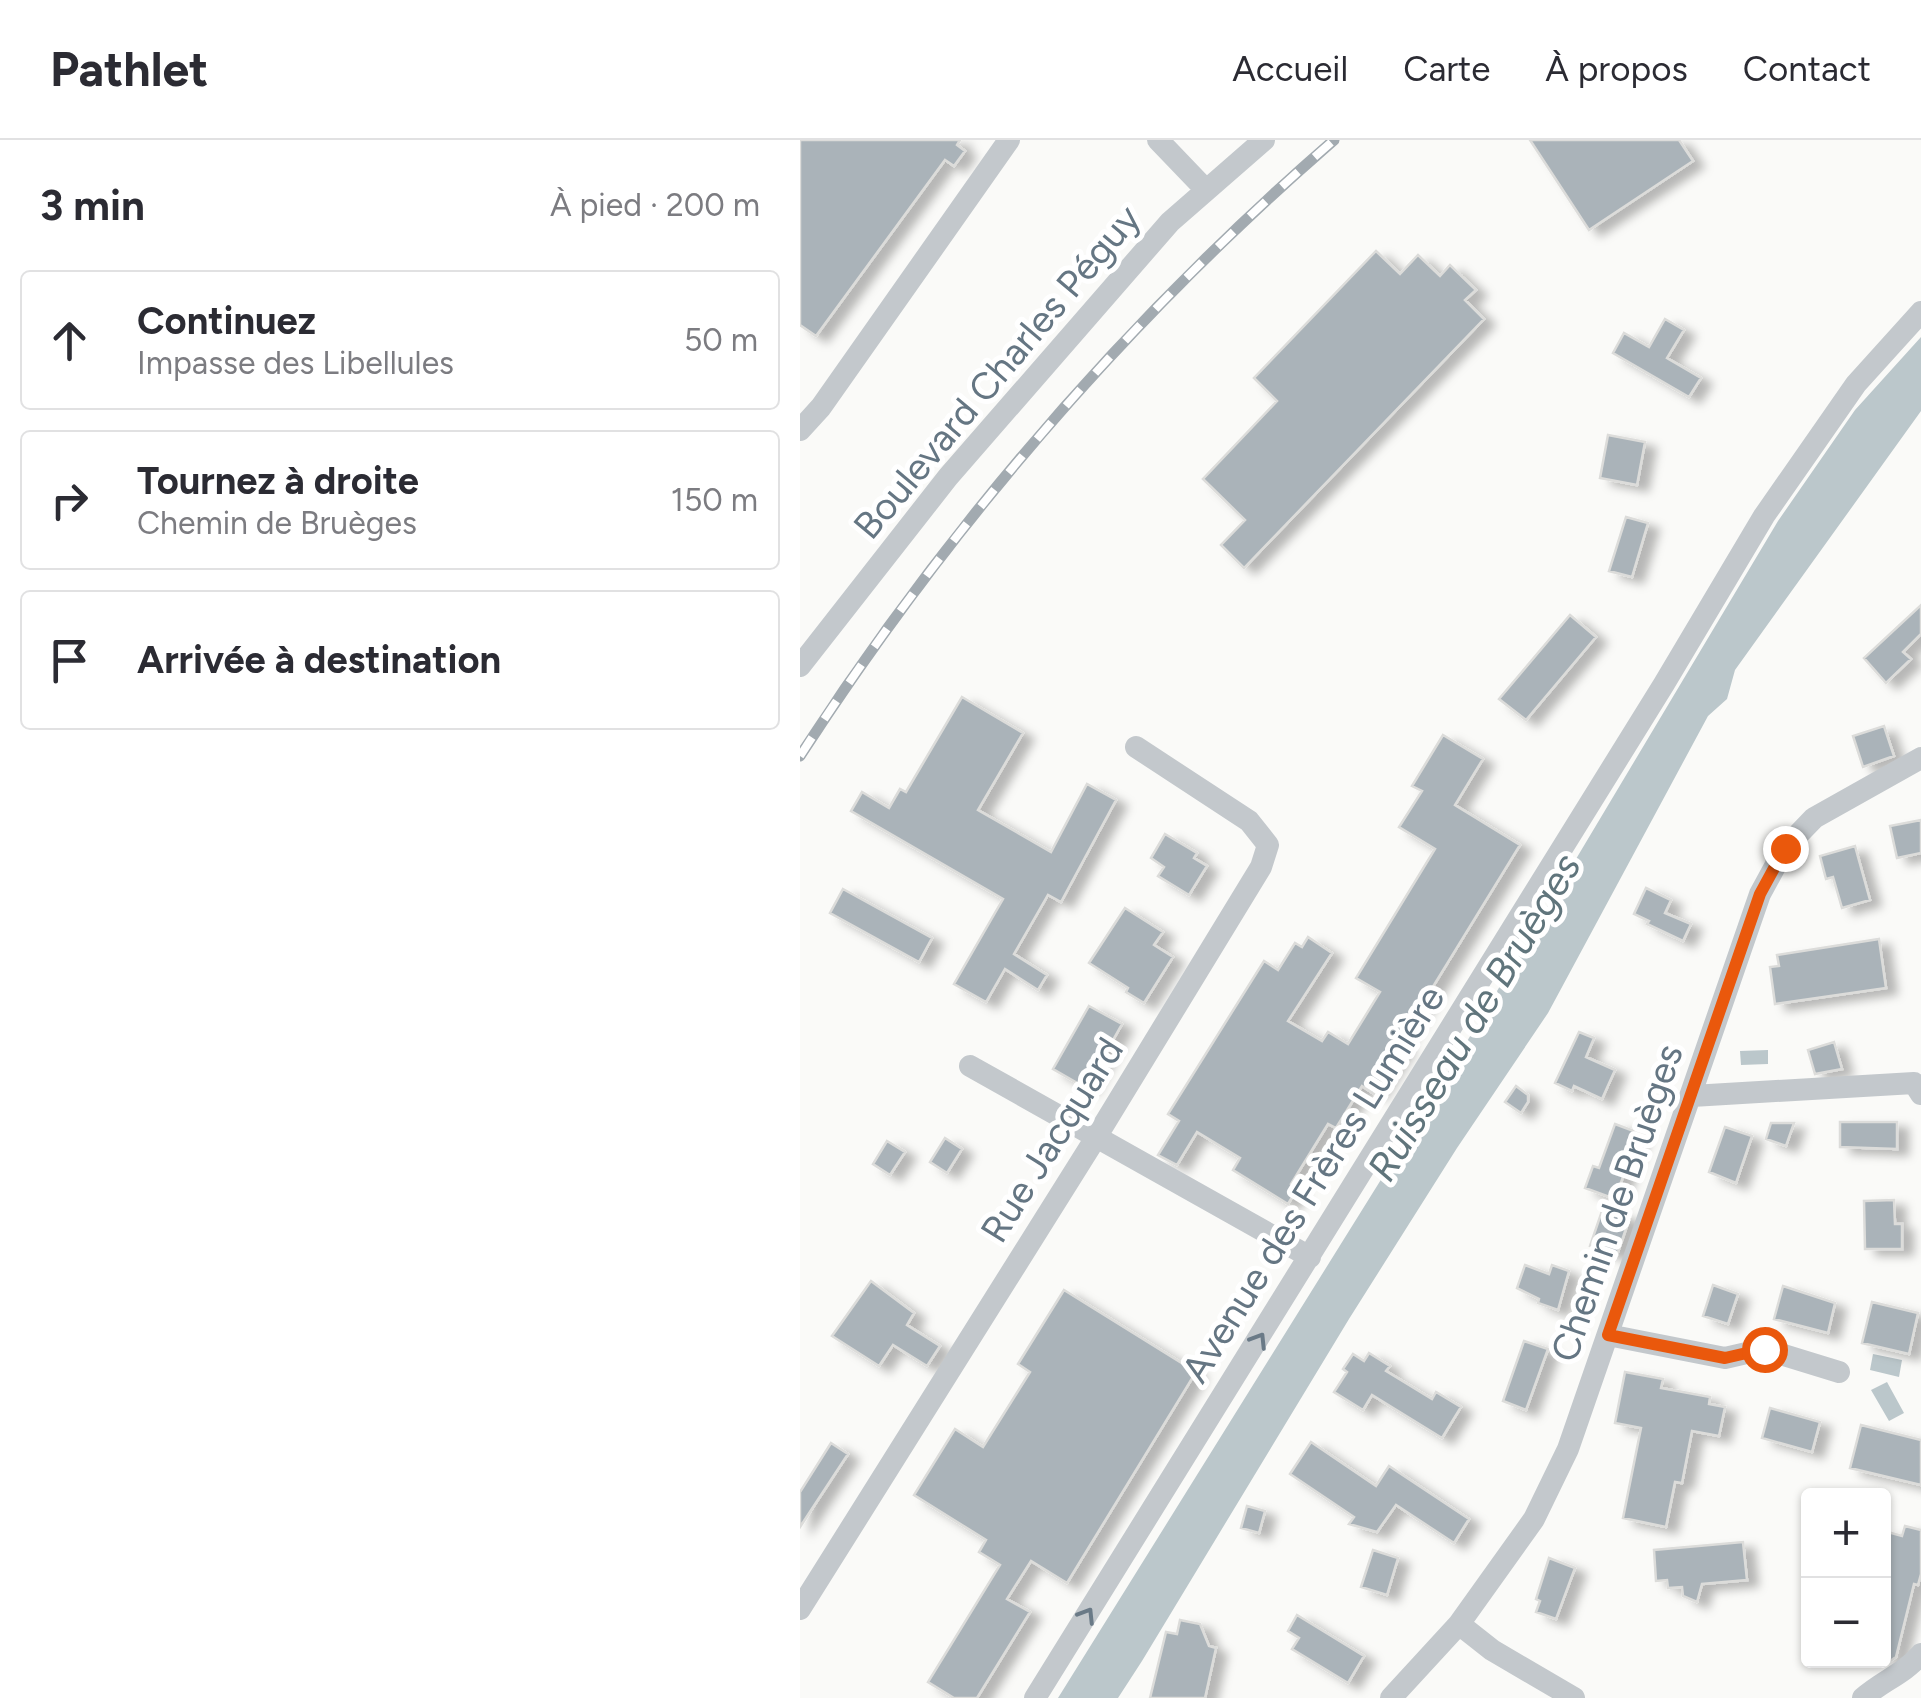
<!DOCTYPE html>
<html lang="fr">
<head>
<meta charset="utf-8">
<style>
	:root { --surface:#fff; --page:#f7f7f7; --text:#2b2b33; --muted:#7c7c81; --line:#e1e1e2 }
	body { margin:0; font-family:Figtree,sans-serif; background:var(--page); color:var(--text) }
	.controls { position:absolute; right:30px; bottom:30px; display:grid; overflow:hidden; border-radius:10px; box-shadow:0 2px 8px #0004 }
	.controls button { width:90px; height:90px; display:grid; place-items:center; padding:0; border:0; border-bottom:2px solid var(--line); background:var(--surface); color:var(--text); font:50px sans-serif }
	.stop { position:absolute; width:30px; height:30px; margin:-22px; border:8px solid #ea580c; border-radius:50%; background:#fff }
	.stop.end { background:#ea580c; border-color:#fff; box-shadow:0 2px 10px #0008 }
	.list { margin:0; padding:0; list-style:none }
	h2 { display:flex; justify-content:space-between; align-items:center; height:130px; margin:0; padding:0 40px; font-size:42px }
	h2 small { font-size:32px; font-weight:400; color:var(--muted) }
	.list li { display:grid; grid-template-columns:65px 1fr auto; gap:30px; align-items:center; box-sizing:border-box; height:140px; margin:0 20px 20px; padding:0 20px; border:2px solid var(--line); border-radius:10px }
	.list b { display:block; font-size:38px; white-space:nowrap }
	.list p { margin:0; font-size:32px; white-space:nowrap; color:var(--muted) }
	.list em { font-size:32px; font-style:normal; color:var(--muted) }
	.icon { flex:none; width:55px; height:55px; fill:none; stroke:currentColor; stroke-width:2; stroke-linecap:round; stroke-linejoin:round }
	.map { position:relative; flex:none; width:1121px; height:1558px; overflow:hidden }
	header { display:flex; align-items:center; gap:60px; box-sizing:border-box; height:140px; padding:0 50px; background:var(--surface); border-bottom:2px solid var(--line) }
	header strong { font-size:48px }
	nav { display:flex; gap:55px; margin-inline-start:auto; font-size:35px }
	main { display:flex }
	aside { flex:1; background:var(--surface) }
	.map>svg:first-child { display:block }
</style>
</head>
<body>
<header>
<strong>Pathlet</strong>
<nav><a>Accueil</a><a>Carte</a><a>À propos</a><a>Contact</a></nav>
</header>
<main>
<aside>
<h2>3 min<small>À pied · 200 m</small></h2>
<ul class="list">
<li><svg class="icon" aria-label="ahead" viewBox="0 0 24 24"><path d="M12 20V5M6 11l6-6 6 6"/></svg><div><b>Continuez</b><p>Impasse des Libellules</p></div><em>50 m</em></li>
<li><svg class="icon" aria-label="right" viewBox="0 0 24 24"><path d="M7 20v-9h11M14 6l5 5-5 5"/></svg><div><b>Tournez à droite</b><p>Chemin de Bruèges</p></div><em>150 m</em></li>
<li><svg class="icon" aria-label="arrive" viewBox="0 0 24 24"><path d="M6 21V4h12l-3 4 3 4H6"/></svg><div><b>Arrivée à destination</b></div></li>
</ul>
</aside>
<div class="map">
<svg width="1121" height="1558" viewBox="0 0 1121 1558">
	<defs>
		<filter id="shadow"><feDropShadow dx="11" dy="6" stdDeviation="5" flood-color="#0004"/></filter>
	</defs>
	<rect width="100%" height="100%" fill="#fafaf8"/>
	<!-- water -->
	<path fill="#bbc7cb" d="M 1121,197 L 1121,271 L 935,530 L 927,559 L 908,576 L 748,873 L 657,1008 L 549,1179 L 342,1521 L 318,1558 L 258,1558 L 663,908 L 978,381 L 1055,270 Z
		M 968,910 L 968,924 L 941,925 L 940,911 Z
		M 1073,1214 L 1102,1220 L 1099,1237 L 1070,1230 Z
		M 1087,1242 L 1104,1273 L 1089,1281 L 1071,1250 Z"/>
	<!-- building -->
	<path fill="#aab3b9" stroke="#dcdcda" stroke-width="2.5" filter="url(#shadow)" d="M 0,0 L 160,0 L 157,5 L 165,11 L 154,26 L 145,20 L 16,196 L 0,185 Z
		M 730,0 L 879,0 L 893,21 L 789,90 Z
		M 576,111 L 600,134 L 618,115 L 640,136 L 650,125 L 676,150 L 665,160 L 684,179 L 444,428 L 421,405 L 445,380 L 403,339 L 477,261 L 454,238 Z
		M 865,179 L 884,190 L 867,218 L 901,238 L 889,257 L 813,213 L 824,193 L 849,207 Z
		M 808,295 L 845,302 L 837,345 L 800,338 Z
		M 826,377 L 848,383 L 832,437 L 809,431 Z
		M 1121,465 L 1121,494 L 1103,512 L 1111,519 L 1086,543 L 1064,518 Z
		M 770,475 L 796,497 L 726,580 L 699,559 Z
		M 162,557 L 223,593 L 178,670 L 251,712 L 287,644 L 316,660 L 261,762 L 248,755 L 214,814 L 247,835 L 238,850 L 205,829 L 186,862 L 154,844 L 203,759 L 51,671 L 62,652 L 89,668 L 100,649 L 106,652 Z
		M 1084,586 L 1094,616 L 1063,627 L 1053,596 Z
		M 643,595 L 683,619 L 655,665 L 720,705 L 599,902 L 604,906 L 574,954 L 562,946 L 536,988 L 528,984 L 491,1044 L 497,1049 L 488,1064 L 433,1030 L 440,1018 L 397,992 L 377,1025 L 358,1015 L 379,981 L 368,974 L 464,821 L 478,830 L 495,803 L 502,807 L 508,797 L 532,813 L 488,881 L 522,901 L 528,892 L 548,904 L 580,852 L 556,838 L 635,709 L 599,687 L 622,651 L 612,646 Z
		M 1121,680 L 1121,713 L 1097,718 L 1090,686 Z
		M 365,694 L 397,713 L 394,718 L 407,726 L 389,755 L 358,736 L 364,727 L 351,718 Z
		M 1055,706 L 1070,760 L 1042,768 L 1033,737 L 1026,739 L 1020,716 Z
		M 846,748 L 871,760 L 865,773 L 891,784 L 883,801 L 847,784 L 849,781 L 834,774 Z
		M 43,749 L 132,798 L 119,822 L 30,773 Z
		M 325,768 L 363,792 L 354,805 L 373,817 L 344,863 L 326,852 L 328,848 L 289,823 Z
		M 1079,799 L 1086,848 L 975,864 L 970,827 L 979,826 L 977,815 Z
		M 289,866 L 322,884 L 286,948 L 253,929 Z
		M 779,892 L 794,898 L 786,917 L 815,930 L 802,959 L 774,946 L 772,951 L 755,943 Z
		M 1034,902 L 1042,929 L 1015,934 L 1008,910 Z
		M 716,946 L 728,955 L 728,962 L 721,973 L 705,962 Z
		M 1040,982 L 1097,982 L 1097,1009 L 1040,1007 Z
		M 971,983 L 994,983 L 986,1006 L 966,999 Z
		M 815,984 L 839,993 L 815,1059 L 785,1048 L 793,1026 L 799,1028 Z
		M 925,987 L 952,996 L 936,1043 L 909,1032 Z
		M 145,998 L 162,1009 L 147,1033 L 130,1022 Z
		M 87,1001 L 105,1012 L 90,1035 L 73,1024 Z
		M 1094,1060 L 1095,1084 L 1102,1084 L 1102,1109 L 1065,1109 L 1064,1061 Z
		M 803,1068 L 830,1077 L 817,1115 L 790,1106 Z
		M 725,1125 L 749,1134 L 752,1125 L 769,1131 L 758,1170 L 738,1163 L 739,1159 L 717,1148 Z
		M 71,1141 L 114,1173 L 107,1185 L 140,1206 L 127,1226 L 93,1205 L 79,1226 L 32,1196 Z
		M 913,1145 L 938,1154 L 928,1184 L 903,1176 Z
		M 983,1146 L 1035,1163 L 1028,1193 L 974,1179 Z
		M 264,1150 L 396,1232 L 267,1443 L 231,1421 L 207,1459 L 230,1472 L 177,1558 L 154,1558 L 128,1542 L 200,1425 L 179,1412 L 186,1400 L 114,1355 L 155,1289 L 183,1307 L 230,1232 L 218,1224 Z
		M 1072,1162 L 1118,1173 L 1109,1214 L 1062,1203 Z
		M 724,1201 L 748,1209 L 726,1270 L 703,1261 Z
		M 569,1213 L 590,1226 L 586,1231 L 632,1259 L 636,1252 L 661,1267 L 642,1298 L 572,1255 L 563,1270 L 534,1252 L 547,1232 L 543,1229 L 553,1214 L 564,1221 Z
		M 825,1232 L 863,1239 L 861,1248 L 910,1257 L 909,1264 L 925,1267 L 919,1296 L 892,1291 L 882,1343 L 875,1342 L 866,1387 L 823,1378 L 841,1288 L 815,1283 Z
		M 970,1268 L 1020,1282 L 1012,1312 L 962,1298 Z
		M 1061,1285 L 1121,1300 L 1121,1345 L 1050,1328 Z
		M 511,1302 L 576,1346 L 589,1326 L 669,1379 L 654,1403 L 596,1365 L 577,1392 L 549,1384 L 554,1377 L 490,1334 Z
		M 31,1303 L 48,1314 L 0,1387 L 0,1352 Z
		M 447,1366 L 465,1371 L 459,1393 L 441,1388 Z
		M 1105,1386 L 1121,1390 L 1121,1434 L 1118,1445 L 1114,1444 L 1096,1517 L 1084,1525 L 1084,1391 L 1102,1396 Z
		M 943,1402 L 947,1440 L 902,1444 L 897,1462 L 883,1456 L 882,1447 L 868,1448 L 867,1440 L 856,1441 L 854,1410 Z
		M 573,1410 L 598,1418 L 587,1455 L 561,1447 Z
		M 749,1418 L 775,1428 L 756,1479 L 736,1472 L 740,1461 L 736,1459 Z
		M 497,1475 L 564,1516 L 548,1543 L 492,1509 L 499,1498 L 488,1491 Z
		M 380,1480 L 400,1484 L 409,1506 L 416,1508 L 405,1558 L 350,1558 L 366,1492 L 377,1494 Z"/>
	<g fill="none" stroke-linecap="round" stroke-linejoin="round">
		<!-- minor -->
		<path stroke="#c3c8cc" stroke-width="22" d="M 358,0 L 406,50
			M 0,290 L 21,267 L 209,0
			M 0,526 L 148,337 L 370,82 L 464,0
			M 170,926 L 510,1117
			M 892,956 L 1114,943 L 1121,954
			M 808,1195 L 925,1218 L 964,1209 L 1039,1232
			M 0,1469 L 295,999 L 461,727 L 468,705 L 449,681 L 336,607
			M 659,1484 L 692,1510 L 774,1558
			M 235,1558 L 864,544 L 964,376 L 1056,244 L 1121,172
			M 591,1558 L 659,1484 L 734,1379 L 768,1309 L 960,754 L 985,708 L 1014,678 L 1121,618
			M 1063,1558 C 1082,1541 1104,1534 1121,1514"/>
		<defs>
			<path id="rail" d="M 0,616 C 149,386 328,179 534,0"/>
		</defs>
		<!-- rail casing -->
		<use href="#rail" stroke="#a2aab0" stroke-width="11"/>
		<!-- rail -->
		<use href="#rail" stroke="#fff" stroke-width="8" stroke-dasharray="22" stroke-linecap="butt"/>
	</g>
	<!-- one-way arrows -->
	<defs><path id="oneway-chevron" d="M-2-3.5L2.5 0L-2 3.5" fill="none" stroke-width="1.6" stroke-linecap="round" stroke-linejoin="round" transform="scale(2.5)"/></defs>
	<g stroke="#6a7a87">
		<use href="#oneway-chevron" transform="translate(459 1200) rotate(-58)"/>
		<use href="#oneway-chevron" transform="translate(287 1475) rotate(-58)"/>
	</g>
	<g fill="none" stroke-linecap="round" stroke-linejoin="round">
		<!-- route -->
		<path stroke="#ea580c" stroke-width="12" d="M 964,1209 L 925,1218 L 808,1195 L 960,754 L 985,708"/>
	</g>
	<g text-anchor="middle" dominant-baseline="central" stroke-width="10" stroke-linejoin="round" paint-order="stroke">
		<!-- street labels -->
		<g font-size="38" fill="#657683" stroke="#fff">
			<text transform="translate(197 232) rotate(-50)">Boulevard Charles Péguy</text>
			<text transform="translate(252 1000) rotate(-58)">Rue Jacquard</text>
			<text transform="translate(513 1044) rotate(-58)">Avenue des Frères Lumière</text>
			<text transform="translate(817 1063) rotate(-71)">Chemin de Bruèges</text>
		</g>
		<!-- water labels -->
		<g font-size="40" font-style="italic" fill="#60757c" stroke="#fff">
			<text transform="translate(674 877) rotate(-59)">Ruisseau de Bruèges</text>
		</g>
	</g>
</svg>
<div class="controls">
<button>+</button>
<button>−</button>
</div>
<div class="stop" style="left:964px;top:1209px"></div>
<div class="stop end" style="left:985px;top:708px"></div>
</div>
</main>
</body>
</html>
